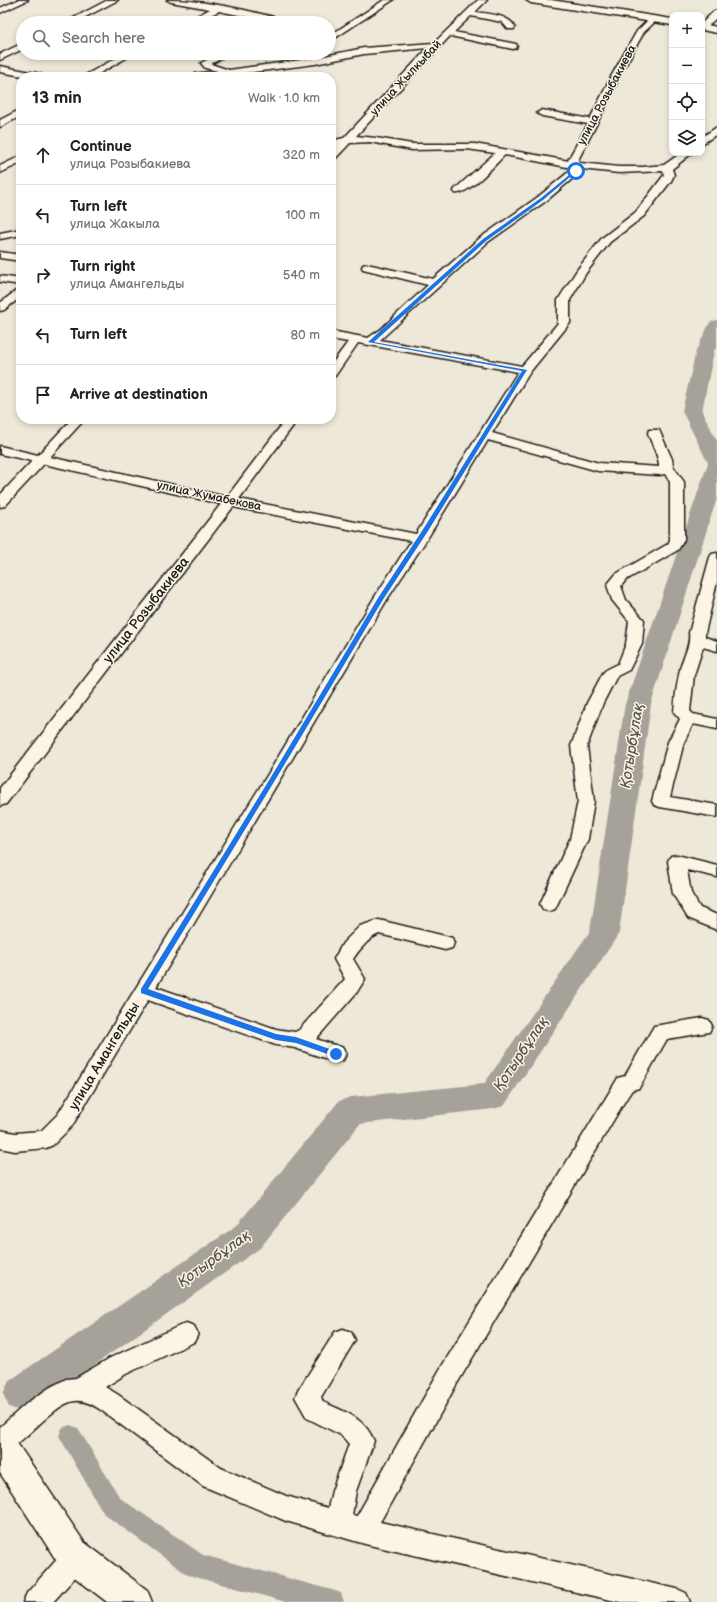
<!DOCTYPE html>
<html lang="en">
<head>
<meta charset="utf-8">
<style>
	:root { --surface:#fff; --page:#f2f2f2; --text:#222; --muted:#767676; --line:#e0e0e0 }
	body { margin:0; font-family:"Balsamiq Sans",sans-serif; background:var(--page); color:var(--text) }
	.controls { position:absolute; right:12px; top:12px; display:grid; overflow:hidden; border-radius:8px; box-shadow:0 2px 6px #0003 }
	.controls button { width:36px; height:36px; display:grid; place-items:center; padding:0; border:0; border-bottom:1px solid var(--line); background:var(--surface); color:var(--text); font:20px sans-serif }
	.stop { position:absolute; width:12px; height:12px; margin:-9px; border:3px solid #1a73e8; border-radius:50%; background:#fff }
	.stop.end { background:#1a73e8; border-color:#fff; box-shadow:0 1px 4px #0008 }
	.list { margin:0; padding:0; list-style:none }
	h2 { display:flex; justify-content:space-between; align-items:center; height:52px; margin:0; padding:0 16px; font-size:17px }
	h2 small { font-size:13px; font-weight:400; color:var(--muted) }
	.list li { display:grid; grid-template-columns:26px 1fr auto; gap:12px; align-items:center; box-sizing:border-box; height:60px; padding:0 16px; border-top:1px solid var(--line) }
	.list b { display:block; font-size:15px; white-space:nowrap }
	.list p { margin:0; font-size:13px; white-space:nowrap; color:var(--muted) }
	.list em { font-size:13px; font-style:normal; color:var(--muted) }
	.icon { flex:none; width:22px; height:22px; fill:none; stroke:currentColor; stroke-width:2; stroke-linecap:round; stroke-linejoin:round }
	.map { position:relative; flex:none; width:717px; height:1602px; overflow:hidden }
	.search { position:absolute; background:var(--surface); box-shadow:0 2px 6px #0003; left:16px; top:16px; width:320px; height:44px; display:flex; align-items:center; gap:10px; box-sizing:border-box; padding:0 14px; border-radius:22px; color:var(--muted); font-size:15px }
	.panel { position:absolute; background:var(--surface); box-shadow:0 2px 6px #0003; left:16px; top:72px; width:320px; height:352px; border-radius:16px }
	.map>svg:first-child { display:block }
</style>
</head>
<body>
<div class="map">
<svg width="717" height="1602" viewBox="0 0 717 1602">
	<rect width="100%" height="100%" fill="#eee8d9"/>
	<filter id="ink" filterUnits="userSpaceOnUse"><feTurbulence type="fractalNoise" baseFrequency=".025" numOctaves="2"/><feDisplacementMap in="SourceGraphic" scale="8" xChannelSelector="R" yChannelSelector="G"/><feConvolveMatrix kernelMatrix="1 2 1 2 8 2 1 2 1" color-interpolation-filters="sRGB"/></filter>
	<g filter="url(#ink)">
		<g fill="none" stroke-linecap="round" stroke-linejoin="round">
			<!-- canal -->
			<path fill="#a7a299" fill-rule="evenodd" d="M 70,1425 L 78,1428 L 120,1498 L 203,1555 L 332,1590 L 341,1593 L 344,1602 L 286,1602 L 188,1575 L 104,1514 L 59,1436 L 62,1428 Z"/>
			<!-- river -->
			<path fill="#a7a299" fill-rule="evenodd" d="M 717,320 L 717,346 L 714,351 L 702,411 L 717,441 L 717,498 L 651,704 L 619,933 L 614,941 L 504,1106 L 493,1109 L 360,1124 L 260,1248 L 35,1407 L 22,1412 L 9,1407 L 3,1394 L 9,1381 L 236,1226 L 339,1101 L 351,1097 L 484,1084 L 590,931 L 625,704 L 708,463 L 682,411 L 696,351 L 710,322 Z"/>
			<defs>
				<path id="minor" d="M 18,0 L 28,0 L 0,13 L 0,8 Z
					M 108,0 L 118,0 L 74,23 L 64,23 Z
					M 167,0 C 208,0 250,11 289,21 L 290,23 L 276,23 L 219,11 L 194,23 L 184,23 L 210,9 L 171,2 Z
					M 384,0 L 393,0 L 329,42 L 329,36 Z
					M 478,0 L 487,0 L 475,12 C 488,14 508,14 515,27 L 514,29 L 508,29 L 502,22 L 471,16 L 454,32 L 516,44 L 517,46 L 516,48 L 513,49 L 450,36 L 356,136 L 376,138 L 412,144 L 475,144 L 569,161 L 568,160 L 588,124 L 542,116 L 537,113 L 542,110 L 590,119 L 612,75 L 637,31 L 650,18 L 653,18 L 657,20 L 644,32 L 620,75 L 612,94 L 578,160 L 580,163 L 619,167 L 643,167 L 664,165 L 681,153 L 692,153 L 672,169 L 674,175 L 671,181 L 644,216 L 610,242 L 586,273 L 570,300 L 570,323 L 530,372 L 492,433 L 599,463 L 659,467 C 660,458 651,443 648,433 L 649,430 L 659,430 L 672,459 L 673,466 L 684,482 L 684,540 L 678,550 L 626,580 L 621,586 L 626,600 L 644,620 L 642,644 L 629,670 L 617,676 L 603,703 L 587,746 L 594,801 L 588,839 L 555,909 L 549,911 L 543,909 L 540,904 L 570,839 L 578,801 L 571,746 L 587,703 L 603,673 L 606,670 L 618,664 L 626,644 L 629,621 L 612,600 L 607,585 L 616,574 L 668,544 L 670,540 L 670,482 L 665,474 L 659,475 L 598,471 L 488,440 L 427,539 L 388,598 L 156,987 L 276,1029 L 295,1032 L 299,1030 L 345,979 L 334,959 L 343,943 L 360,926 L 379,920 L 445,936 L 452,938 L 454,943 L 452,948 L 445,950 L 379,934 C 369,938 359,950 353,959 L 365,979 L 357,992 L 316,1039 L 343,1048 L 346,1054 L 343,1060 L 336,1062 L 295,1048 L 276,1045 L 148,1000 L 72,1126 L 53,1145 L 46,1148 L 15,1151 L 0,1148 L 0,1130 L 15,1133 L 41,1131 L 58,1114 L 268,774 L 374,598 L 411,541 L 233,507 L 6,804 L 0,806 L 0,788 L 221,504 L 44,464 L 5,506 L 0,507 L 0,495 L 32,461 L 0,454 L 0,446 L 38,455 L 72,419 L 85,419 L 50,457 L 227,497 L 286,419 L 298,419 L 239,499 L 416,534 L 518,372 L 358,343 L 335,376 L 331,377 L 331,365 L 348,342 L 331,339 L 331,331 L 368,338 L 380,330 L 428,285 L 363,269 L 362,267 L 363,265 L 367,264 L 433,279 L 480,238 L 538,197 L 571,170 L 572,168 L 505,155 C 495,164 468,196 455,193 L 454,191 L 455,189 L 495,153 L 467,149 L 412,150 L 370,142 L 350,143 L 334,160 L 331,161 L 331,152 L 337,146 L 331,147 L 331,141 L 344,138 L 428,48 L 364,54 L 315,64 L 213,77 L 189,77 L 193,74 L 218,71 L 205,68 L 201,63 L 220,53 L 231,53 L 211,64 L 229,70 L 315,58 L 364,48 L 434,43 ZM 581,169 L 619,173 L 663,171 L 664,175 L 636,212 L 602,238 L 577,270 L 558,300 L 558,323 L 522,366 L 380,340 L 488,242 L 546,201 L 579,173 Z
					M 714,11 L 717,11 L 717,17 L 705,29 L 702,29 L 702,23 Z
					M 23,43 L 23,49 L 0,60 L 0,54 Z
					M 125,53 L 135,53 L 93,77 L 82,77 Z
					M 0,66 L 41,74 L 45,77 L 28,77 L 0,72 Z
					M 21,109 L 21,116 L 0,127 L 0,120 Z
					M 717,127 L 717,134 L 702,144 L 702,137 Z
					M 21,156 L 21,163 L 0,173 L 0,166 Z
					M 21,229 L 21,235 L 0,239 L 0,233 Z
					M 0,252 L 21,255 L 21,261 L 0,258 Z
					M 0,276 L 21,279 L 21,285 L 0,282 Z
					M 21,289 L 21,297 L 4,310 L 0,311 L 0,303 L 17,290 Z
					M 717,553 L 717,582 L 705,633 L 705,637 L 717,641 L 717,651 L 703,647 L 694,675 L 690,711 L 693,714 L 717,719 L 717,729 L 693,724 L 684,742 L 670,797 L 717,805 L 717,817 L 660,807 L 654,805 L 652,801 L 668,742 L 680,719 L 674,712 C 675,697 677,683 680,669 C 683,657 691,645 689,633 L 710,557 L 712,554 Z
					M 677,855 L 717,865 L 717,877 L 687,870 L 691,893 L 700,908 L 717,915 L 717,930 L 688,918 L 673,894 L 668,861 L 671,856 Z
					M 702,1018 L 709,1020 L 712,1026 L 709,1032 L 667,1039 L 639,1088 L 632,1090 L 626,1099 L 455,1387 L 380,1522 L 677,1589 L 686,1593 L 690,1602 L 620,1602 L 365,1544 L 286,1521 L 203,1486 L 101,1410 C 93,1405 85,1400 75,1401 C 55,1402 22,1446 0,1455 L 0,1427 L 27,1403 L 49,1388 L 66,1379 L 76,1378 L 110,1358 L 186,1323 L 194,1326 L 198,1334 L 194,1342 L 126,1374 L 105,1387 L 117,1394 L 221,1468 L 286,1496 L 328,1508 L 332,1491 L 349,1444 L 341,1435 L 307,1418 L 295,1397 L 299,1389 L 335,1332 L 343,1329 L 351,1332 L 355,1340 L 321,1397 L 323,1402 C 345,1412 364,1417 374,1441 L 356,1491 L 352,1515 L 357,1516 L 439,1371 L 618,1078 L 625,1076 L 654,1026 Z
					M 76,1544 L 85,1548 L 89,1557 L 85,1566 L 53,1602 L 23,1602 L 27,1593 L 67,1548 Z"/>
				<path id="major" d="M 526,0 L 551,0 L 672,19 L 672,25 L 531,3 Z
					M 702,24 L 717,27 L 717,33 L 702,30 Z
					M 0,1429 L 11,1434 L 84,1542 L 147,1590 L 152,1602 L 107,1602 L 60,1566 L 0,1473 Z"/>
			</defs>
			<!-- minor casing -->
			<use href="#minor" stroke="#1c1c1c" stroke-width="3"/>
			<!-- major casing -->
			<use href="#major" stroke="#1c1c1c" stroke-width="3"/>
			<!-- minor -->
			<use href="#minor" fill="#fcf5e5" fill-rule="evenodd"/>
			<!-- major -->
			<use href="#major" fill="#fcf5e5" fill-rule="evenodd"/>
		</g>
	</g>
	<!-- route -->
	<path fill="#1a73e8" d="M 574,171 L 577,171 L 543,200 L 486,241 L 374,342 L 527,370 L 428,531 L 384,598 L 277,777 L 148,989 L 276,1034 L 296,1037 L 338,1052 L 338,1056 L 336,1057 L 296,1043 L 276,1040 L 141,993 L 141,989 L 271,777 L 378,598 L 422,531 L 522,371 L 368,342 L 483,239 L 541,198 Z"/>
	<g text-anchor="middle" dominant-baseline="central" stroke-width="3" stroke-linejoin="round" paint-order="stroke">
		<!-- far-street labels -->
		<g font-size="12" fill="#1c1c1c" stroke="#fcf5e5">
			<text transform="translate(406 78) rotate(-47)">улица Жылкыбай</text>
			<text transform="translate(607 95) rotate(-62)">улица Розыбакиева</text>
			<text transform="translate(209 496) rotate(12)">улица Жумабекова</text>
		</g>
		<!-- street labels -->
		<g font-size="14" fill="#1c1c1c" stroke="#fcf5e5">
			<text transform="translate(146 610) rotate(-52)">улица Розыбакиева</text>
			<text transform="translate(104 1056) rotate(-59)">улица Амангельды</text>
		</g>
		<!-- water labels -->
		<g font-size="15" font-style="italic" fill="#5b5854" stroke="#fcf5e5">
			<text transform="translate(632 746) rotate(-81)">Қотырбұлақ</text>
			<text transform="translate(521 1054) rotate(-56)">Қотырбұлақ</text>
			<text transform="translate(214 1259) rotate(-36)">Қотырбұлақ</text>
		</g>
	</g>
</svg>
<div class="controls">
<button>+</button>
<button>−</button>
<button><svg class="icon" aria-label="locate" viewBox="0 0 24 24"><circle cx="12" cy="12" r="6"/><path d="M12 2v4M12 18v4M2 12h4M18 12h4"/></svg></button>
<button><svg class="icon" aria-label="layers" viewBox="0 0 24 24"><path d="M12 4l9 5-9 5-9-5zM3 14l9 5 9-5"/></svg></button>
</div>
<div class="stop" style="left:576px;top:171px"></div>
<div class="stop end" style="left:336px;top:1054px"></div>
<div class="search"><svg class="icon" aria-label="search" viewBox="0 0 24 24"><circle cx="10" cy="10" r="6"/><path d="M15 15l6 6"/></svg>Search here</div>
<section class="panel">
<h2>13 min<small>Walk · 1.0 km</small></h2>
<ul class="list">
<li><svg class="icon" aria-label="ahead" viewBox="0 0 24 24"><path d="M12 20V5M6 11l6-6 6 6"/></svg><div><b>Continue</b><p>улица Розыбакиева</p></div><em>320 m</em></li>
<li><svg class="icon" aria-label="left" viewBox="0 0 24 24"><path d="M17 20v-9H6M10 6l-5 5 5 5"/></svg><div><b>Turn left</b><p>улица Жакыла</p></div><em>100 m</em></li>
<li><svg class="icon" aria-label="right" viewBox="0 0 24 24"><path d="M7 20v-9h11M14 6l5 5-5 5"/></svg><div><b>Turn right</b><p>улица Амангельды</p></div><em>540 m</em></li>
<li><svg class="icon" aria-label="left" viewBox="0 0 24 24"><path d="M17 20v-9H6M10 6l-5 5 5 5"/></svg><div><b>Turn left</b></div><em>80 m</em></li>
<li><svg class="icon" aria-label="arrive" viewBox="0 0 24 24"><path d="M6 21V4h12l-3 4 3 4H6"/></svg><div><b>Arrive at destination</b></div></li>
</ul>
</section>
</div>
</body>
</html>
